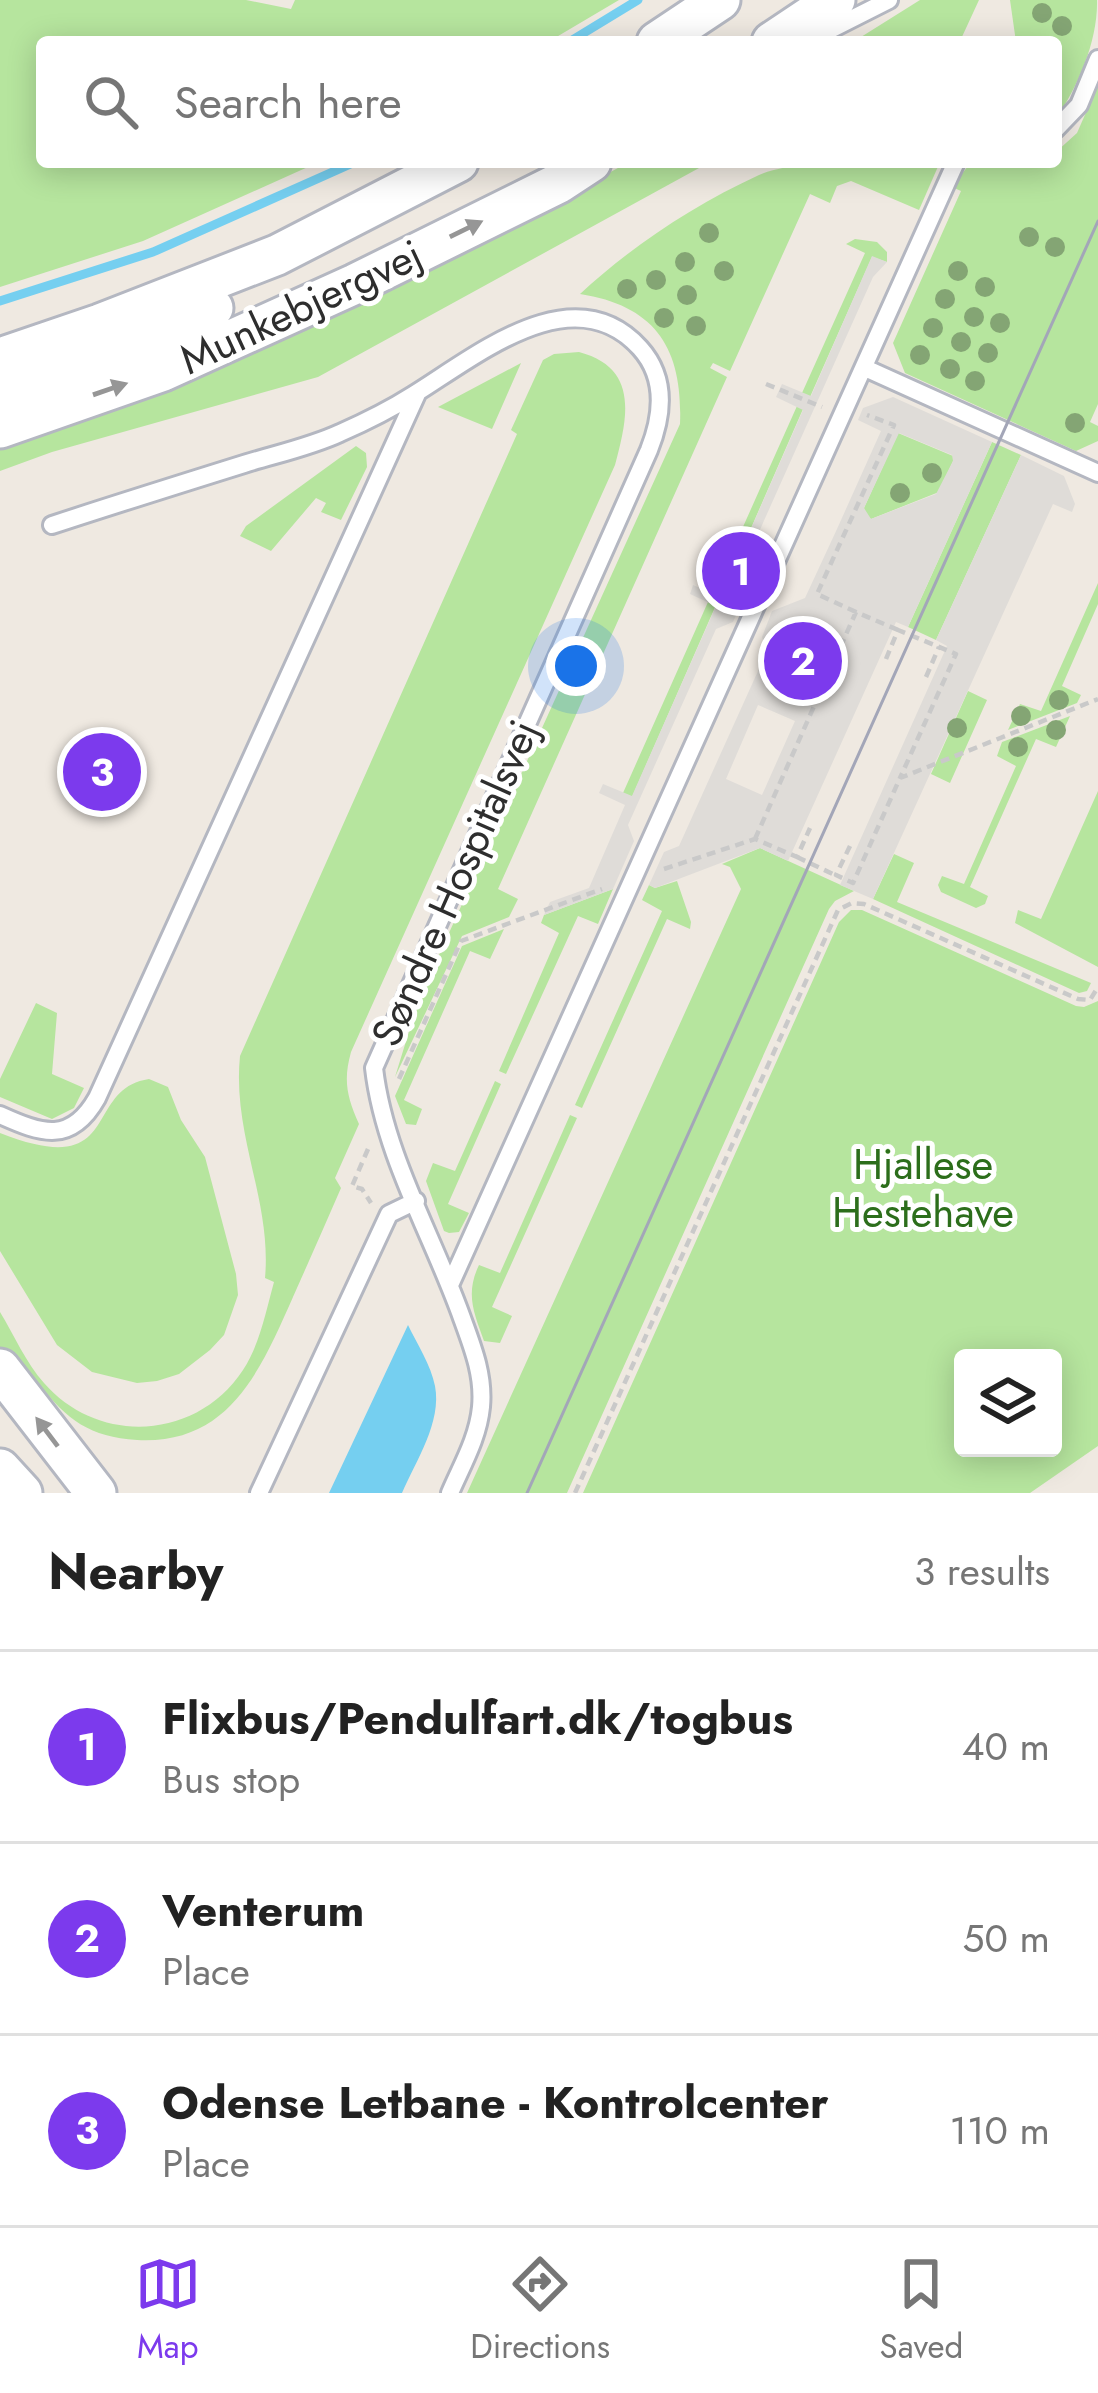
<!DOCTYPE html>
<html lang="en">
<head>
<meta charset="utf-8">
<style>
	:root { --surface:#fff; --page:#f6f6f6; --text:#222; --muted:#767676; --line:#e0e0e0; --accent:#7c3aed }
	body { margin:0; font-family:Jost,sans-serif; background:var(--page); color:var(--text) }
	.controls { position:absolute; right:36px; bottom:36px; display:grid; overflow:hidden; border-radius:12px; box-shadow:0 6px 30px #0003 }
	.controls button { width:108px; height:108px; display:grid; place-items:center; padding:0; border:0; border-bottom:3px solid var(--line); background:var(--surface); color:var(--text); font:60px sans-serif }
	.you { position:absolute; left:576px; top:666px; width:42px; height:42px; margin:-30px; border:9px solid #fff; border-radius:50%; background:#1a73e8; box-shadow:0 0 0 18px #1a73e833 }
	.badge { display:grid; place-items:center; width:78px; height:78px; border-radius:50%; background:var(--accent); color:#fff; font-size:39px; font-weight:700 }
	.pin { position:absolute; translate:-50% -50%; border:6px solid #fff; box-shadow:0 3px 12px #0006 }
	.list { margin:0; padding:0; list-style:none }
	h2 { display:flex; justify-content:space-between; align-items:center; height:156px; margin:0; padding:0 48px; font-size:51px }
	h2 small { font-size:39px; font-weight:400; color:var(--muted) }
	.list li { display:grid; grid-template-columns:78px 1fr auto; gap:36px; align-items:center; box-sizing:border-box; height:192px; padding:0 48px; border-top:3px solid var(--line) }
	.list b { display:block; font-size:45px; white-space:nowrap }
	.list p { margin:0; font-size:39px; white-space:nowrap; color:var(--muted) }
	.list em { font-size:39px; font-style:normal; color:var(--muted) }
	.icon { flex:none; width:66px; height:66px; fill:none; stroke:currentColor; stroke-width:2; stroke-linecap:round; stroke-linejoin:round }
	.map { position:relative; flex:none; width:1098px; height:1493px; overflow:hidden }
	.search { position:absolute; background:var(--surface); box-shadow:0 6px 30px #0003; left:36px; right:36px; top:36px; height:132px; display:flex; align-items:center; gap:30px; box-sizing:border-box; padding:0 42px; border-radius:12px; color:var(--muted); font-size:45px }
	.sheet { height:732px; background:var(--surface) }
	nav { display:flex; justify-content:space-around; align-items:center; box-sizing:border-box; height:168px; border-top:3px solid var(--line); background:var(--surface); font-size:33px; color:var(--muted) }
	nav a { display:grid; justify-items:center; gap:6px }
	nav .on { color:var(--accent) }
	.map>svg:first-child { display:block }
</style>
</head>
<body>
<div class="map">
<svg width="1098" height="1493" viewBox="0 0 1098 1493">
	<rect width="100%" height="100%" fill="#efe9e1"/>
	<!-- green -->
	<path fill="#b6e59e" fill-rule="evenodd" d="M 0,0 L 246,0 L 291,9 L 295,0 L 619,0 L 548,42 L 42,42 L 42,162 L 319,162 L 143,241 L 0,287 Z
		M 920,0 L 979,0 L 961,39 L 966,42 L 853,42 Z
		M 1010,0 L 1097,0 C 1098,41 1078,86 1056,119 L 1056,81 L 1062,65 L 1056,61 L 1056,42 L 1016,42 Z
		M 1098,85 L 1098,404 L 1090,422 L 1098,426 L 1098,441 L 1076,451 L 905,373 L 893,343 L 961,191 L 952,187 L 971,162 L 1056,162 L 1056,152 L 1077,133 Z
		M 629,162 L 710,162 L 318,377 L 52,452 L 0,471 L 0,448 L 226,364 L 319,322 L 420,275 Z
		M 803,162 L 940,162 L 919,210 L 851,181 L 837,186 L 830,203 L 810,194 L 730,371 L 713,363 L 710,368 L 727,377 L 498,889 L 518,899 L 509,917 L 462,936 L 395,1077 L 419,999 L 680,424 C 683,350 657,306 580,294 C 633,245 694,205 759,175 C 774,168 791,168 803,162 Z
		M 855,239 L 877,242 L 887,252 L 887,262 L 872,257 L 810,397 L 802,393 L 865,253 L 846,244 Z
		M 579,352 C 639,368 628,417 615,465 L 351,1052 C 343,1081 347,1097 359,1124 L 335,1178 L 341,1188 C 325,1225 309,1261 293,1297 C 261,1369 230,1445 137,1440 C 90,1437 67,1420 39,1384 L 31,1388 L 0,1349 L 0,1312 C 14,1335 26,1363 44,1383 C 99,1446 197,1440 243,1370 C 260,1344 266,1311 274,1282 L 265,1278 C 272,1201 232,1135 240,1056 L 517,434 L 511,430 L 543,360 L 554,354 Z
		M 521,363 L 492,429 L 438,407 Z
		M 797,406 L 803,409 L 721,597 L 713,594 Z
		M 898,433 L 953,456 L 953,461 L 939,492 L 871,519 L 865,514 L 864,508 Z
		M 992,442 L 1021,455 L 936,640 L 908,627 Z
		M 356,446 L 366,453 L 367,467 L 341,520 L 321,512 L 326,503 L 316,498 L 271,551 L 240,536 L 246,526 Z
		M 1098,583 L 1098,604 L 1062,686 L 1081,695 L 1077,703 L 1008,730 L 1020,704 L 1041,711 Z
		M 708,602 L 716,605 L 632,797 L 623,793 Z
		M 968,691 L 987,700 L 950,783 L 931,774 Z
		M 1070,716 L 1056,747 L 1036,739 L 970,887 L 988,896 L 985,904 L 976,908 L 941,892 L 938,885 L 942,876 L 964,884 L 1016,766 L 997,756 L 1002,742 Z
		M 1098,791 L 1098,967 L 1015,923 L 1018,910 L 1041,919 Z
		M 760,848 L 854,891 L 835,901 L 829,909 L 567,1493 L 467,1493 L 741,889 L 730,867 L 722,864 Z
		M 894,854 L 914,863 L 897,902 L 1091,983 L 1087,991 L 1079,993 L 873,899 Z
		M 677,881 L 691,922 L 690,929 L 667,919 L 582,1108 L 575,1105 L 662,911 L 642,900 L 649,885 L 655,888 Z
		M 613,889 L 598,924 L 578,916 L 506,1074 L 499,1071 L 559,933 L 541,923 L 544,915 Z
		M 851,910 L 862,910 L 1076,1006 L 1084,1007 L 1098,1001 L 1098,1446 L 1030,1493 L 583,1493 L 839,922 ZM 1053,1358 L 1053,1448 L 963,1448 L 963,1358 Z
		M 504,929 L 490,959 L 470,951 L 404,1100 L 422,1109 L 416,1125 L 406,1124 L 395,1096 L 462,946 Z
		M 36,1003 L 57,1013 L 52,1074 L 84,1088 L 74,1108 L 52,1119 L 0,1097 L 0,1079 Z
		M 149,1079 L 168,1087 L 181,1120 L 205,1157 L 236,1274 L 238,1295 L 224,1335 L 210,1350 L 179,1374 L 157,1381 L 137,1383 L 92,1372 L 57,1345 L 0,1251 L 0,1133 C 124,1182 82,1089 149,1079 Z
		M 495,1081 L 501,1084 L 448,1204 L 469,1213 L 459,1232 L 449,1233 L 444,1231 L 426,1181 L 433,1163 L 455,1171 Z
		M 570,1115 L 577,1118 L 492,1307 L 512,1316 L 500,1343 L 484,1341 C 474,1313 465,1294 479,1265 L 500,1273 Z"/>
	<!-- plaza -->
	<path fill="#dfdcd8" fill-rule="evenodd" d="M 872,256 L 887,262 L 873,277 L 737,581 L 744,598 L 733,622 L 716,629 L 628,825 L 634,841 L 613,889 L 544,915 L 550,902 L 589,888 L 625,805 L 599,793 L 603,784 L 632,796 L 716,606 L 690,594 L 693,585 L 721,597 L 803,410 L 776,397 L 782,384 L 811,396 Z
		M 893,397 L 992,442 L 908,627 L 896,622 L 788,861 L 760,848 L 655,888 L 649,885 L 664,852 L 679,846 L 767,651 L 762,637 L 772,611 L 805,598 L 837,529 L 881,431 L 858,420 L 863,408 ZM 899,433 L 952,455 L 953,461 L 936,494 L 871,519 L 864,508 ZM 794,630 L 832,646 L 812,693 L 774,676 ZM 758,705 L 795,721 L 762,795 L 726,779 Z
		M 1021,455 L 1064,476 L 1075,504 L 1072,512 L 1053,504 L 873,899 L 840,885 L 947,646 L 936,640 Z"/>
	<!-- water -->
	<path fill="#75cff0" d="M 408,1325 C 417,1344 431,1365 435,1386 C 442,1422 416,1461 402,1493 L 329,1493 Z"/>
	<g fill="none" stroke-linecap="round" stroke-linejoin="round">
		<!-- stream -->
		<path stroke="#75cff0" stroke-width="9" d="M 569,42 L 638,0
			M 0,301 L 153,252 L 355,162"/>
		<defs>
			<path id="service" d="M 806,42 L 889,0
				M 1056,129 L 1079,105 L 1098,59
				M 865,368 L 1098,473
				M 52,525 C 116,504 180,484 244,464 C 276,454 310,447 340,433 C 365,422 391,409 413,395 C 475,357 573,274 640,348 C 667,378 663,415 649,450 L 374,1068 C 384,1155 433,1236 462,1318 C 473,1348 484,1376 481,1407 C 478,1438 462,1465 450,1493
				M 0,1115 C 42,1134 71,1144 97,1098 L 417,394
				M 450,1285 L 956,162
				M 259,1493 L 389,1214 L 416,1201"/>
			<path id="tertiary" d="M 657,42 L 720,0
				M 772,42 L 835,0
				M 0,358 L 100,324 L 277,255 L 458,162
				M 0,390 L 126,346 L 213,308
				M 0,428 L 163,371 L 355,284 L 559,183 L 591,162
				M 0,1369 L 96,1493
				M 0,1469 L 22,1493"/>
		</defs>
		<!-- service casing -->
		<use href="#service" stroke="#b4b7c1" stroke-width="22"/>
		<!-- tertiary casing -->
		<use href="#tertiary" stroke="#b4b7c1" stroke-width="45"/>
		<!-- path -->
		<path stroke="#c9c9c9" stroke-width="4.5" stroke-dasharray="9 6" stroke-linecap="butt" d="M 766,384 L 822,407
			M 856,612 L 817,594 L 894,425 L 867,415
			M 886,659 L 898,630 L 956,654 L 900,778
			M 926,677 L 939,647
			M 755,839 L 856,612 L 898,630
			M 850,846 L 836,875 L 853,883 L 900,778 L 1098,699
			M 797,857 L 835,875
			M 664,869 L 755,839 L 797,857 L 810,828
			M 399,1079 L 461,941 L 602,889
			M 368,1149 L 352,1186 L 362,1189 L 371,1203
			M 575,1493 L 838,910 L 852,903 L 864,904 L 1078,999 L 1090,1000 L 1098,987"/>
		<!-- service -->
		<use href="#service" stroke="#fff" stroke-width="16"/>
		<!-- tertiary -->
		<use href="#tertiary" stroke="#fff" stroke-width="39"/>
		<!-- tram -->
		<path stroke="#a3a6b8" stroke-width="3" d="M 527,1493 L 1098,221"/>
	</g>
	<!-- trees -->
	<g fill="#84a574">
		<circle cx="1042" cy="13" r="10"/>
		<circle cx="1062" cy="26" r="10"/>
		<circle cx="709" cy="233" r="10"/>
		<circle cx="1029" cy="237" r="10"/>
		<circle cx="1055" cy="247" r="10"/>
		<circle cx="685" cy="262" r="10"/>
		<circle cx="724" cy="271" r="10"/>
		<circle cx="958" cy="271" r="10"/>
		<circle cx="656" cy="280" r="10"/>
		<circle cx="985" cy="287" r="10"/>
		<circle cx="627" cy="289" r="10"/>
		<circle cx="687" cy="295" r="10"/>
		<circle cx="945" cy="299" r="10"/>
		<circle cx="974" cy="317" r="10"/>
		<circle cx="664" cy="318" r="10"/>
		<circle cx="1000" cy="323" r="10"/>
		<circle cx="696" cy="326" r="10"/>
		<circle cx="933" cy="328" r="10"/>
		<circle cx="961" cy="342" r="10"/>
		<circle cx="988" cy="353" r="10"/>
		<circle cx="920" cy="355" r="10"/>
		<circle cx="950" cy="369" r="10"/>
		<circle cx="975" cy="381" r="10"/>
		<circle cx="1075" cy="423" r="10"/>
		<circle cx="932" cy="473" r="10"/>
		<circle cx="900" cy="493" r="10"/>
		<circle cx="1059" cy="700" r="10"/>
		<circle cx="1021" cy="716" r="10"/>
		<circle cx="957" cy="728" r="10"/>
		<circle cx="1056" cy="730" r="10"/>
		<circle cx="1018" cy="747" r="10"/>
	</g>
	<!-- one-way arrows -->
	<defs><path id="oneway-solid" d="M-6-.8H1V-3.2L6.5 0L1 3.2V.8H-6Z" transform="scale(3)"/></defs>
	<g fill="#969696">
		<use href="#oneway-solid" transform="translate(466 229) rotate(-26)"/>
		<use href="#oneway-solid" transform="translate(110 389) rotate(-19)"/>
		<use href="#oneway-solid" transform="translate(47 1432) rotate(-127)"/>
	</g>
	<g text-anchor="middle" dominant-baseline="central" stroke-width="10" stroke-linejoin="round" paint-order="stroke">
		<!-- street labels -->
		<g font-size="42" fill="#2e2e2e" stroke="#fff">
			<text transform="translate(301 307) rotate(-25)">Munkebjergvej</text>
			<text transform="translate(455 883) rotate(-66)">Søndre Hospitalsvej</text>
		</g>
		<!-- park labels -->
		<g font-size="42" fill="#2c6e1b" stroke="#fff">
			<text x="923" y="1164">Hjallese<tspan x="923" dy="48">Hestehave</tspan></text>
		</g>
	</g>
</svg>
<div class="controls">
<button><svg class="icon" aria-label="layers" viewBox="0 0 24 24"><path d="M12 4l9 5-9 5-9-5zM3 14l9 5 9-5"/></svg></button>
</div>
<div class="you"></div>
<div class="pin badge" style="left:741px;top:571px">1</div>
<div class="pin badge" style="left:803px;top:661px">2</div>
<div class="pin badge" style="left:102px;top:772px">3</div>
<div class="search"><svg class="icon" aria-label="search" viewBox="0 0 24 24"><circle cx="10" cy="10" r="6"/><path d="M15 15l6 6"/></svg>Search here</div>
</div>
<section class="sheet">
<h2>Nearby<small>3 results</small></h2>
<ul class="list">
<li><span class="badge">1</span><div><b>Flixbus/Pendulfart.dk/togbus</b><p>Bus stop</p></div><em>40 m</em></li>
<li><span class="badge">2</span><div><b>Venterum</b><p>Place</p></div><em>50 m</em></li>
<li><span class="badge">3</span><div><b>Odense Letbane - Kontrolcenter</b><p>Place</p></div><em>110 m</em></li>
</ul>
</section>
<nav>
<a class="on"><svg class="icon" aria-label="map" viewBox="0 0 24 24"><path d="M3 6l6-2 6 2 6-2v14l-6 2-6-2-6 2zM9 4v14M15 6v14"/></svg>Map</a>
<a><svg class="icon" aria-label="directions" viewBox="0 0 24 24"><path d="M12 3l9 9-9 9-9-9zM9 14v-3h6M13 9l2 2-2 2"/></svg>Directions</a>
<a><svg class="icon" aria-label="saved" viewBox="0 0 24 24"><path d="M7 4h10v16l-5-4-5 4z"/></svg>Saved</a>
</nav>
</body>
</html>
